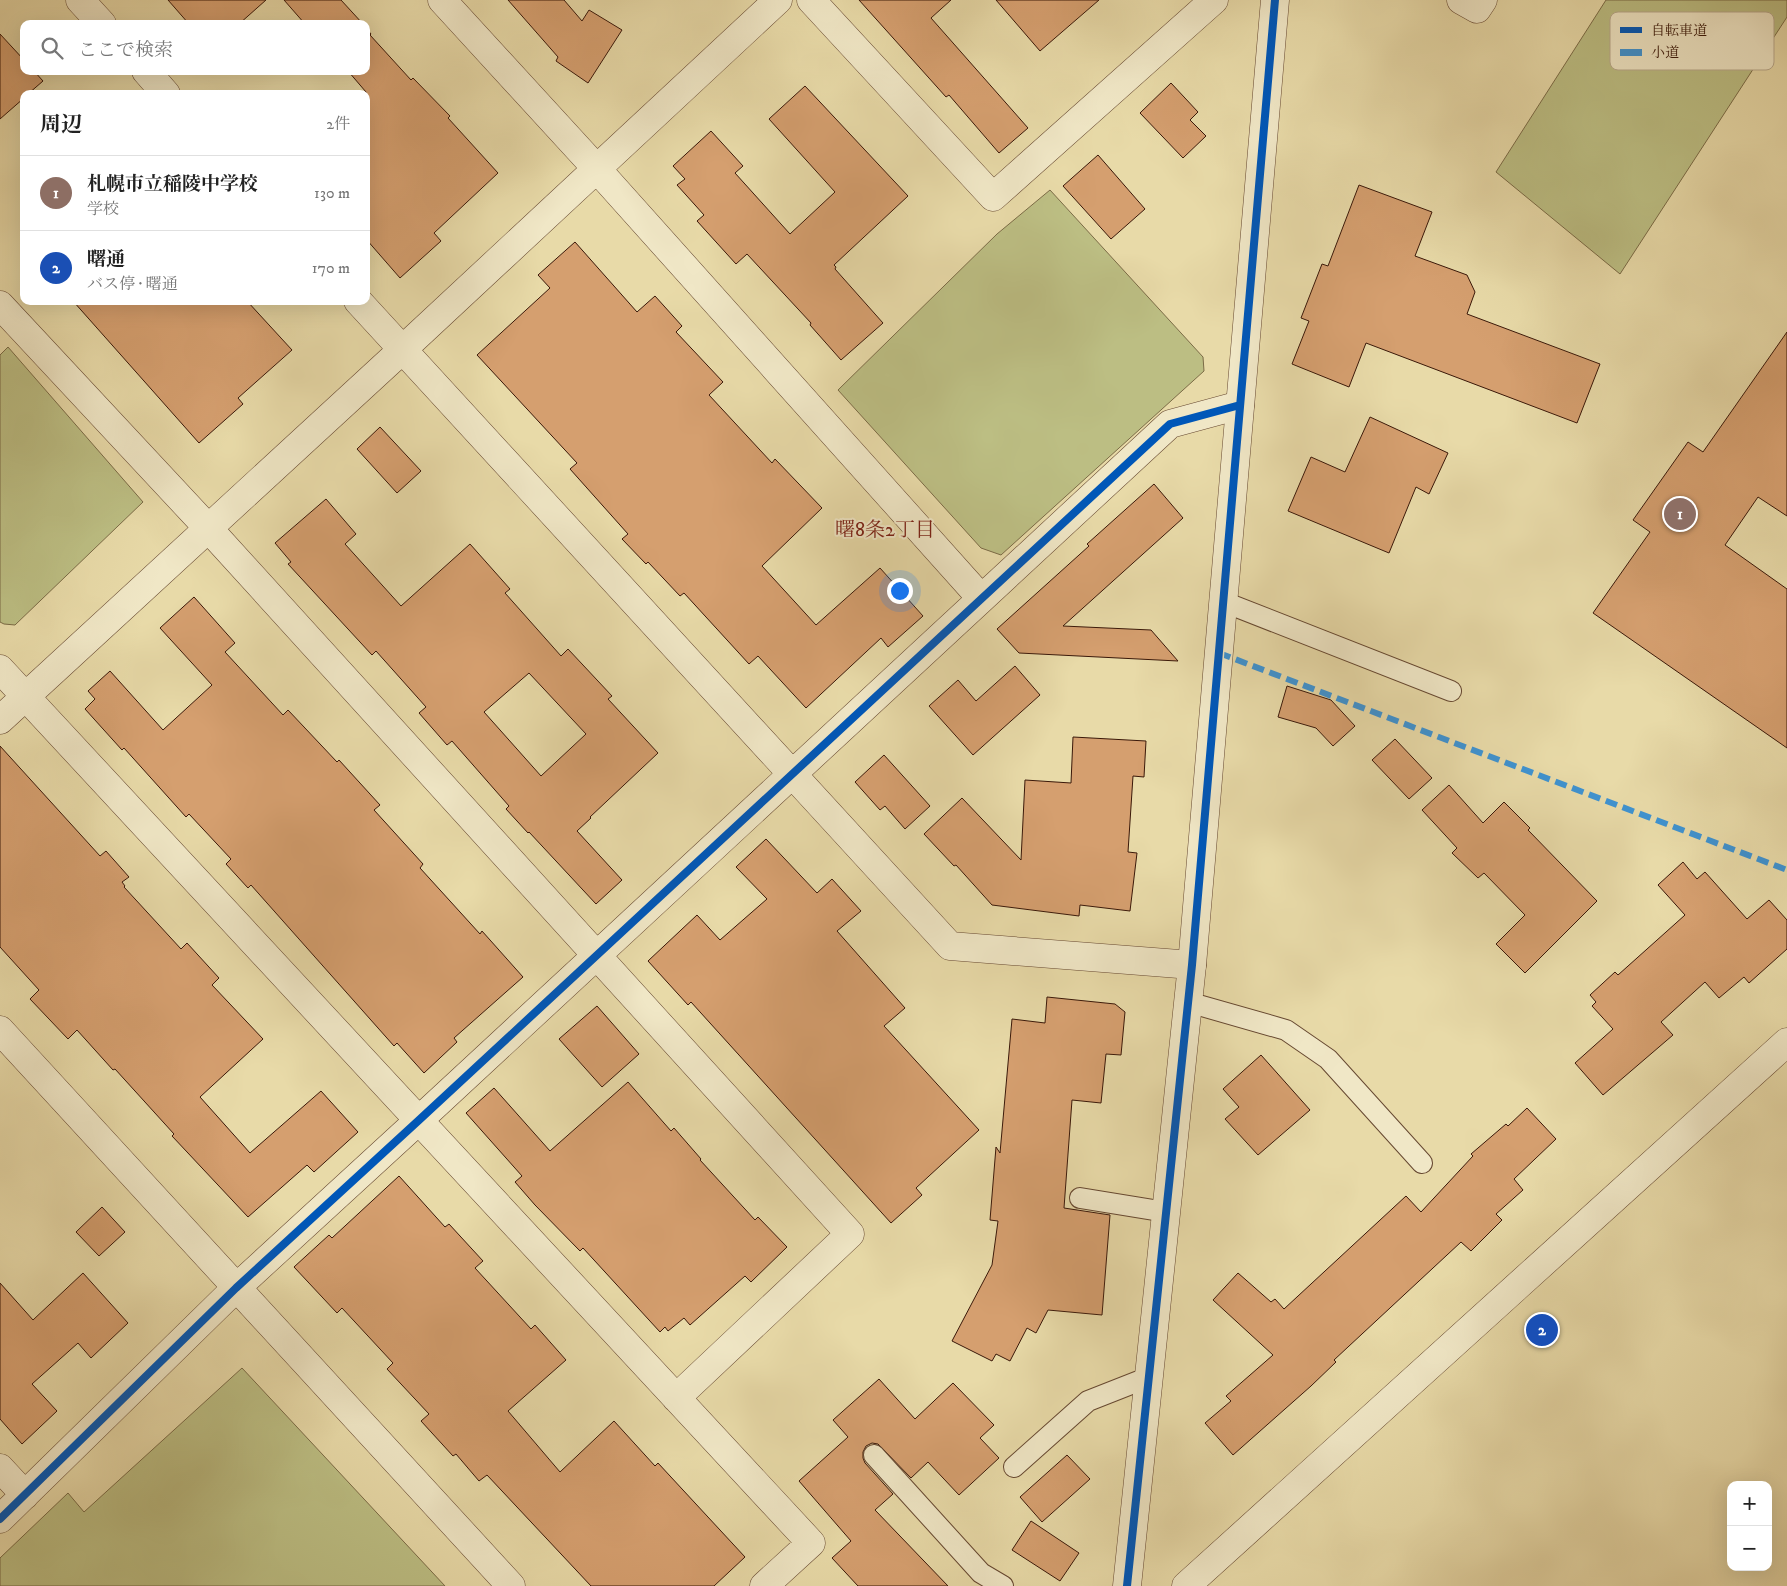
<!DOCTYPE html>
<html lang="ja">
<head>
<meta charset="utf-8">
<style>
	:root { --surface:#fff; --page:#f2f2f2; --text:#222; --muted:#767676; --line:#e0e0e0; --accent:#8f2418 }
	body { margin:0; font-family:"IM FELL DW Pica","Noto Serif JP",serif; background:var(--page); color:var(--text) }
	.controls { position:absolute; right:15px; bottom:15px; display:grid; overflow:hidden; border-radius:10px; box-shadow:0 5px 20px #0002 }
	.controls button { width:45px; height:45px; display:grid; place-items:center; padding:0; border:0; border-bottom:1px solid var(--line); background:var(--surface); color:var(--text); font:25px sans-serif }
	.you { position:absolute; left:899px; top:590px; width:18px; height:18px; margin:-12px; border:4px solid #fff; border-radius:50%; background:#1a73e8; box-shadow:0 0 0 8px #1a73e833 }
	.badge { display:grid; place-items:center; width:32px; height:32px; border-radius:50%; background:var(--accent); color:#fff; font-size:16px; font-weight:700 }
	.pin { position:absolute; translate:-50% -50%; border:2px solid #fff; box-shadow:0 1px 5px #0006 }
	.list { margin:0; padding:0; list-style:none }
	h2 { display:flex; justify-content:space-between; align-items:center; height:65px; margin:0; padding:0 20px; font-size:21px }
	h2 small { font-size:16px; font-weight:400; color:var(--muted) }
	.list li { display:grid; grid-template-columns:32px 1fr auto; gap:15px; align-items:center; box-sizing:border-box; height:75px; padding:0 20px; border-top:1px solid var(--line) }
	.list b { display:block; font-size:19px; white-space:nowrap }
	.list p { margin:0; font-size:16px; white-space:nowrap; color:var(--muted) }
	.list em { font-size:16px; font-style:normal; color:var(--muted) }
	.icon { flex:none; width:28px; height:28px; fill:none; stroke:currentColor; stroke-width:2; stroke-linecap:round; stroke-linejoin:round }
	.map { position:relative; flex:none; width:1787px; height:1586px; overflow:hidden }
	.search { position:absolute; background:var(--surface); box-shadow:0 5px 20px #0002; left:20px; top:20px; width:350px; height:55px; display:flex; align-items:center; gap:12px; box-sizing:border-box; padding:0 18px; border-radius:10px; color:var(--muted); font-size:19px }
	.panel { position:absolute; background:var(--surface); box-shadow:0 5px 20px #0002; left:20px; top:90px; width:350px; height:215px; border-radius:10px }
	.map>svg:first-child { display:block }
</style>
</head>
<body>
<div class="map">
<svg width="1787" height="1586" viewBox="0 0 1787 1586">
	<rect width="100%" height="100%" fill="#e8daa8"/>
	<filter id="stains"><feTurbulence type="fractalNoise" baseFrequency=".004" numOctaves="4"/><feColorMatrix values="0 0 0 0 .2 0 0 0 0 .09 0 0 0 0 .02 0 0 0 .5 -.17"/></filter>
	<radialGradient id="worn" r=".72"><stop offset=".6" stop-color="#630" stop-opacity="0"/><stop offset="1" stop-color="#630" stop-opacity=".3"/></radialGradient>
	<!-- green -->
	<path fill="#bcbe83" stroke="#7b6b46" d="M 1606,0 L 1787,0 L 1787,17 L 1620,274 L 1496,172 Z
		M 1050,190 L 1203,357 L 1204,371 L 1001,555 L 981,548 L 838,390 L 997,234 Z
		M 8,347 L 143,502 L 15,625 L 4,624 L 0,622 L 0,355 Z
		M 242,1368 L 445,1586 L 0,1586 L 0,1558 L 68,1493 L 84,1512 Z"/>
	<!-- building -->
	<path fill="#d59f6f" stroke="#3a1809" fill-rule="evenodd" d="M 168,0 L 266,0 L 239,24 L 189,24 Z
		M 284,0 L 341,0 L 363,24 L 305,24 Z
		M 508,0 L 564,0 L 582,21 L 589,10 L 622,30 L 588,83 L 556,61 L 558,57 Z
		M 859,0 L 951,0 L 931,18 L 1028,128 L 999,153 L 949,95 L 946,97 Z
		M 996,0 L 1099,0 L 1040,51 Z
		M 366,28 L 371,34 L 370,35 L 411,80 L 413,78 L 450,116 L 448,118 L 498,173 L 434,233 L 441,241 L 400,278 L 366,239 L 366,92 L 348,71 L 366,71 Z
		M 0,34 L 24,60 L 24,71 L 34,71 L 43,81 L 28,94 L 24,94 L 24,98 L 0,119 Z
		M 1171,83 L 1198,112 L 1190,120 L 1206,136 L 1183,158 L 1140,113 Z
		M 805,86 L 908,196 L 834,265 L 836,267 L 835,269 L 883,323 L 841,360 L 810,325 L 811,323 L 747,254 L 736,264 L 697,221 L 704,215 L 677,185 L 685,179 L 673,166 L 711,131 L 743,166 L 735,173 L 790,234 L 835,192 L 769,119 Z
		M 1098,155 L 1145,209 L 1111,239 L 1063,186 Z
		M 1359,185 L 1432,212 L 1415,256 L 1467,275 L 1475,292 L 1467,314 L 1600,364 L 1577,423 L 1366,343 L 1349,387 L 1292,364 L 1309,321 L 1301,318 L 1322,264 L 1328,266 Z
		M 575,242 L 637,312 L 655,296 L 682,326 L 676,332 L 723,382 L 709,395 L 772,463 L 775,459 L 822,508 L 762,566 L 816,625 L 880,568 L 923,616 L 888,647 L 881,638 L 806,708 L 758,656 L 749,664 L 684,593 L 680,596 L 648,562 L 646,564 L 622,539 L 628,534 L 570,469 L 577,463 L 477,355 L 550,288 L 538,275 Z
		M 73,301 L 247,301 L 292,350 L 238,398 L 243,404 L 199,443 Z
		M 1787,332 L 1787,516 L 1758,497 L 1725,545 L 1787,589 L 1787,748 L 1593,613 L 1650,532 L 1633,520 L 1688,442 L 1703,452 Z
		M 1370,417 L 1448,453 L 1429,494 L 1416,487 L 1389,553 L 1288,511 L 1311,457 L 1345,472 Z
		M 380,427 L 421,471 L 397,493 L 357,449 Z
		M 1154,484 L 1183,518 L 1063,626 L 1151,630 L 1178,661 L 1019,653 L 997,629 L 1089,546 L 1087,544 Z
		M 326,499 L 356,534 L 345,544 L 401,606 L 470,544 L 510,589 L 505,593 L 561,656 L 568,649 L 612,696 L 608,699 L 658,753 L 590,817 L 591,818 L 577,831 L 622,880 L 596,904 L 529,832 L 528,833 L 506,809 L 509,806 L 452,741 L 447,745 L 419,713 L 426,707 L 376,651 L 372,655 L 288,564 L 291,562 L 275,543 ZM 529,673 L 586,734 L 541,776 L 484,712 Z
		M 194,597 L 235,643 L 225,652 L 283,715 L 288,710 L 337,762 L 339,760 L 380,805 L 374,810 L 423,864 L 420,868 L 480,934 L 482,931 L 523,977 L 454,1038 L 457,1042 L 424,1073 L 397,1043 L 394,1046 L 251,885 L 248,888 L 226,864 L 231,859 L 189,814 L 186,817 L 124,748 L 122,750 L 85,709 L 95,699 L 88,691 L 110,671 L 163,730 L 212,685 L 160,628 Z
		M 1015,666 L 1040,695 L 973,755 L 929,706 L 958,680 L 976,701 Z
		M 1287,686 L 1331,700 L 1355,726 L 1333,746 L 1316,728 L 1278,717 Z
		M 1073,737 L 1146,741 L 1144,777 L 1133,776 L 1128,852 L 1137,853 L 1130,911 L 1080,905 L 1079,916 L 992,905 L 956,865 L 954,866 L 924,834 L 962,798 L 1021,860 L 1025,780 L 1071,783 Z
		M 1395,739 L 1432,778 L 1409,799 L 1372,760 Z
		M 0,746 L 100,856 L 106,851 L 129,877 L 122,882 L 125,886 L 124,887 L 181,949 L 187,943 L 219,978 L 212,985 L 263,1039 L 200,1097 L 250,1153 L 321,1091 L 358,1132 L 314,1172 L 307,1165 L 248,1217 L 172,1136 L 174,1134 L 115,1069 L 113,1070 L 77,1030 L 68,1039 L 30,999 L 39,990 L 0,947 Z
		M 884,755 L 930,806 L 905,829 L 885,806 L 880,810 L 855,782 Z
		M 1449,785 L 1483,823 L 1504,802 L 1530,828 L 1528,830 L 1597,901 L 1525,973 L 1496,944 L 1525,915 L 1484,873 L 1478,878 L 1452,853 L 1457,848 L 1422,810 Z
		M 766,839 L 817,893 L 832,879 L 861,911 L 837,931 L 905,1008 L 884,1026 L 979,1130 L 916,1188 L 922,1195 L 891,1223 L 691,1002 L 688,1005 L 648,961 L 697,915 L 720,940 L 767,899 L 736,867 Z
		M 1683,862 L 1697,879 L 1705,872 L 1747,919 L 1769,900 L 1787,920 L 1787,949 L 1749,983 L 1744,977 L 1719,998 L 1705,982 L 1661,1022 L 1673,1035 L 1603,1095 L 1575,1063 L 1613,1029 L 1592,1006 L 1596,1002 L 1590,995 L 1615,972 L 1618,975 L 1685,915 L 1658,885 Z
		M 1047,997 L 1115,1004 L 1125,1012 L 1121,1055 L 1106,1054 L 1101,1103 L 1072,1100 L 1064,1208 L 1110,1215 L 1102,1315 L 1048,1310 L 1036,1333 L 1027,1328 L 1010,1361 L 996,1354 L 992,1361 L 952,1341 L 992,1265 L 998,1221 L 990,1220 L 996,1147 L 1000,1153 L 1012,1019 L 1045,1023 Z
		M 597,1006 L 639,1054 L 602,1087 L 559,1039 Z
		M 1261,1055 L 1310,1110 L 1258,1155 L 1225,1119 L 1239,1107 L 1223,1089 Z
		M 628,1082 L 671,1131 L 674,1128 L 701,1159 L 700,1160 L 755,1220 L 758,1217 L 787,1247 L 751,1282 L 745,1276 L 690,1325 L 684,1318 L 668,1331 L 665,1327 L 660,1332 L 583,1248 L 580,1251 L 535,1205 L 515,1182 L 522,1176 L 466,1113 L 494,1088 L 550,1151 Z
		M 1527,1108 L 1556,1139 L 1514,1179 L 1523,1190 L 1496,1214 L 1502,1220 L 1471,1251 L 1461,1242 L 1334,1360 L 1336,1362 L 1311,1386 L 1233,1455 L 1205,1423 L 1231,1401 L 1226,1396 L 1273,1355 L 1213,1300 L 1238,1273 L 1271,1302 L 1275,1299 L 1284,1309 L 1406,1196 L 1421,1212 L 1473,1156 L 1471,1154 L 1506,1124 L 1508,1126 Z
		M 399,1176 L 445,1227 L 449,1224 L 483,1261 L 475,1268 L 531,1329 L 535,1325 L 566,1360 L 508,1411 L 560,1472 L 614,1421 L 655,1466 L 658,1463 L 745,1557 L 714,1586 L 591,1586 L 487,1475 L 479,1481 L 456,1454 L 453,1456 L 421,1421 L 429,1414 L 387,1369 L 393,1363 L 342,1308 L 337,1313 L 294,1267 L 329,1235 L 332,1238 Z
		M 102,1207 L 125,1232 L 99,1256 L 76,1232 Z
		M 83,1273 L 128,1323 L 91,1358 L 78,1343 L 32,1384 L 57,1411 L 22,1444 L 0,1419 L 0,1283 L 33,1320 Z
		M 879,1379 L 915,1419 L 953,1383 L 994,1425 L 980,1438 L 999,1458 L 959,1495 L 928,1462 L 911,1478 L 878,1444 L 872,1443 L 866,1446 L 863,1452 L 863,1458 L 865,1463 L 893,1494 L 875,1510 L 948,1586 L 858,1586 L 832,1558 L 851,1541 L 799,1481 L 848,1437 L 833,1420 Z
		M 1067,1455 L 1090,1479 L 1042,1522 L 1020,1497 Z
		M 1031,1521 L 1079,1553 L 1060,1581 L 1012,1550 Z"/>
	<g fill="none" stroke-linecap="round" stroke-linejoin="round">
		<defs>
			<path id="service" d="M 1224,602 L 1451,691
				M 1188,1002 L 1286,1030 L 1328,1059 L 1422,1163
				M 1080,1198 L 1166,1212
				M 874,1455 L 981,1573 L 1003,1586
				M 1014,1467 L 1088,1401 L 1149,1377"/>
			<path id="minor" d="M 80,0 L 102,24
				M 442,0 L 596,168 L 981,598
				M 811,0 L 993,197 L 1214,0
				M 1461,0 L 1477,9 L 1483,0
				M 146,71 L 166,94
				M 358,301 L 950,946 L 1192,965
				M 0,305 L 208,528 L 850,1234 L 676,1398
				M 0,669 L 811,1543 L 764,1586
				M 0,720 L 402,350 L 778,0
				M 0,1030 L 511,1586
				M 0,1468 L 25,1495
				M 0,1519 L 236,1288 L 418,1121 L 1170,424 L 1240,405"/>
			<path id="tertiary" d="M 1127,1586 L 1192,965 L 1275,0
				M 1186,1586 L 1787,1042"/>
		</defs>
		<!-- service casing -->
		<use href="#service" stroke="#664831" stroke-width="22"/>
		<!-- minor casing -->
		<use href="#minor" stroke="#664831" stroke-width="29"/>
		<!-- tertiary casing -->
		<use href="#tertiary" stroke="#664831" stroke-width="29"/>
		<!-- service -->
		<use href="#service" stroke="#f0e7c6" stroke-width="20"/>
		<!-- minor -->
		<use href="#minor" stroke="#f0e7c6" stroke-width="28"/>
		<!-- tertiary -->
		<use href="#tertiary" stroke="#f0e7c6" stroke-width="28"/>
		<!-- quiet -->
		<path stroke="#3e93d2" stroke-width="6" stroke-dasharray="12 6" stroke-linecap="butt" d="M 1219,653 L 1787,870"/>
		<defs>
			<path id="cycleway" d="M 0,1519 L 236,1288 L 418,1121 L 1170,424 L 1240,405
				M 1127,1586 L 1192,965 L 1275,0"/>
		</defs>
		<!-- cycleway casing -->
		<use href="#cycleway" stroke="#f0e7c6" stroke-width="11"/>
		<!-- cycleway -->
		<use href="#cycleway" stroke="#0057b8" stroke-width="8"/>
	</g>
	<g text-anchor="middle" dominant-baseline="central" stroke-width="4" stroke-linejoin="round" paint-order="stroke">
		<!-- neighbourhood labels -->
		<g font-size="20" fill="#7a1f14" stroke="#f0e7c6">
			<text x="885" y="530">曙8条2丁目</text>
		</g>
	</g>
	<!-- legend -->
	<rect x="1610" y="12" width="164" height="58" rx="8" fill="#f0e7c6" stroke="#b9a98d" stroke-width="1"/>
	<rect x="1620" y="27" width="22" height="6" fill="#0057b8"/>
	<rect x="1620" y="49" width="22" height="7" fill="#3e93d2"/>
	<g font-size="14" fill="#3a1809">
		<text x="1651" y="35">自転車道</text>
		<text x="1651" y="57">小道</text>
	</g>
	<rect width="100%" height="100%" filter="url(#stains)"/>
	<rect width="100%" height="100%" fill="url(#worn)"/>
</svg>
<div class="controls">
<button>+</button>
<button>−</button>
</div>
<div class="you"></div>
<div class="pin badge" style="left:1680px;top:514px;background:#8d6e63">1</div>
<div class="pin badge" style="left:1542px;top:1330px;background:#1a4fb4">2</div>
<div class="search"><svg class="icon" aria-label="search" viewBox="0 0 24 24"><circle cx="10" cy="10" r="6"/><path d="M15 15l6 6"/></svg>ここで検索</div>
<section class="panel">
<h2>周辺<small>2件</small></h2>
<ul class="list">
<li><span class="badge" style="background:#8d6e63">1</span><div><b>札幌市立稲陵中学校</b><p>学校</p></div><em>130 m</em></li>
<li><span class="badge" style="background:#1a4fb4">2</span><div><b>曙通</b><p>バス停 · 曙通</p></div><em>170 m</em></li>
</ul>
</section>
</div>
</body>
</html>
